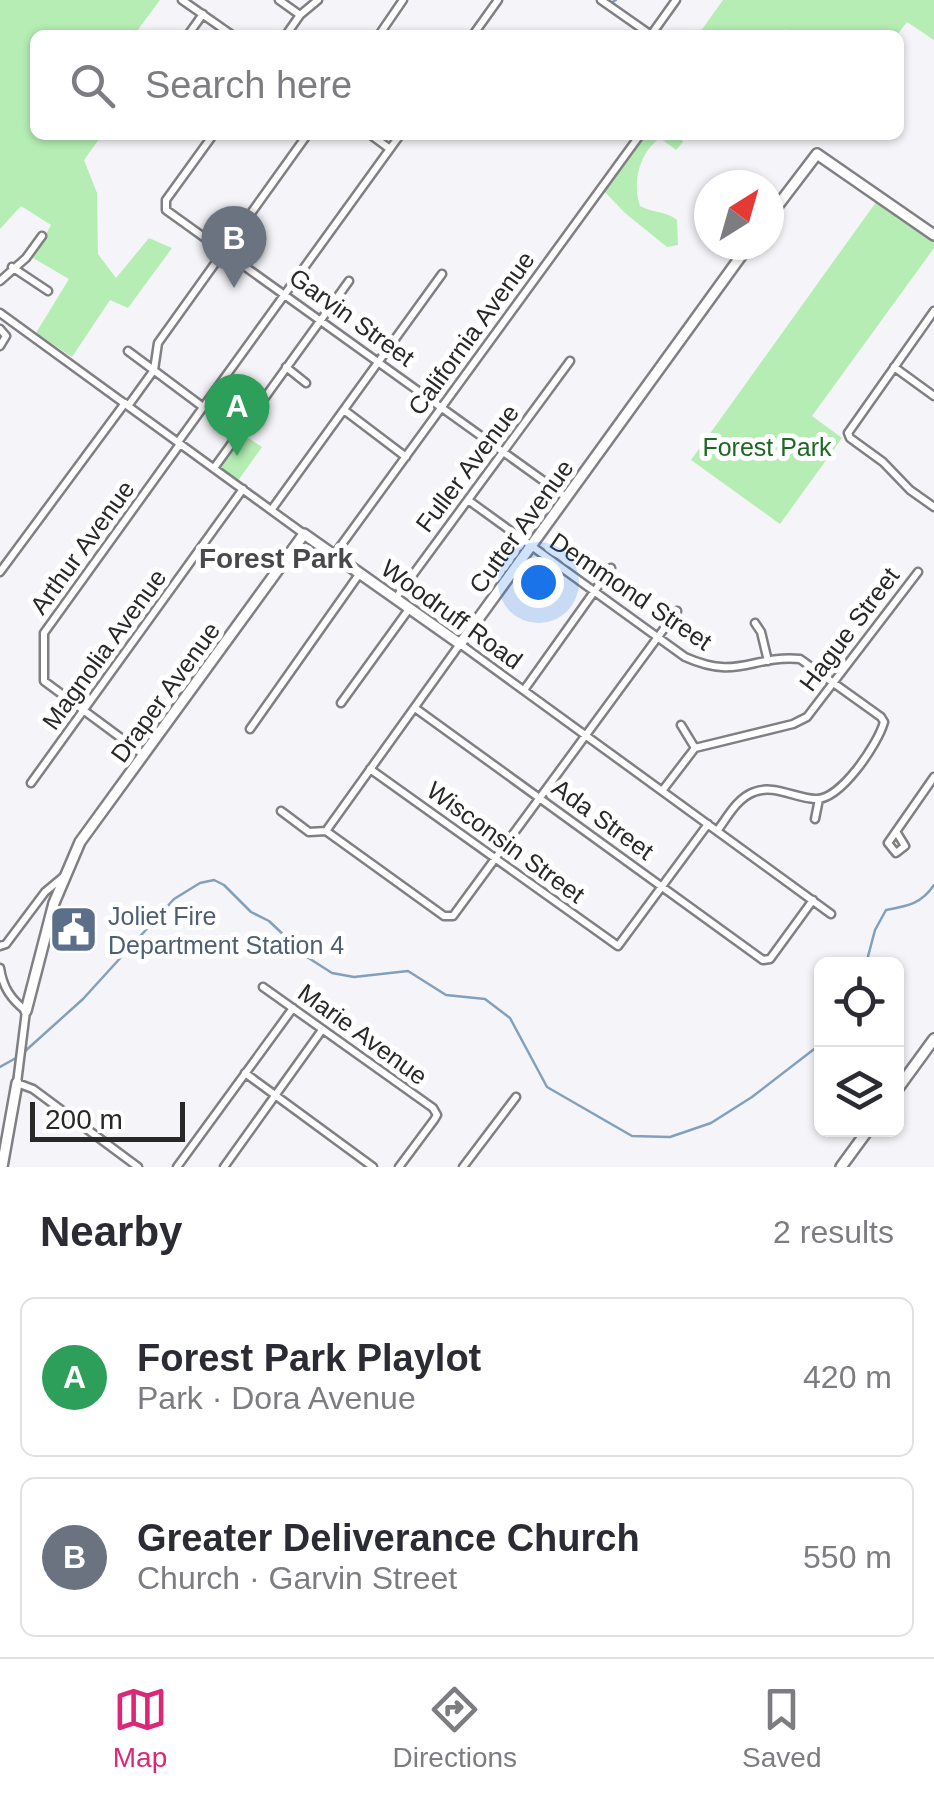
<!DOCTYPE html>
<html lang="en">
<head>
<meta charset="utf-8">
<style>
	:root { --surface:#fff; --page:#f2f2f3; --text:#2b2b33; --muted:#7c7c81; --line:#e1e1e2; --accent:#db2777 }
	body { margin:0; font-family:Helvetica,sans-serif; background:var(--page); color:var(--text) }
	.controls { position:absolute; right:30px; bottom:30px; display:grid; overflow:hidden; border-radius:15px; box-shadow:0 2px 8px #0004 }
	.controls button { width:90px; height:90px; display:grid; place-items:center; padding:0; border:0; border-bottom:2px solid var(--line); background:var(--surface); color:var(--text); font:50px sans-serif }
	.compass { position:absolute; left:694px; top:170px; width:90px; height:90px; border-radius:50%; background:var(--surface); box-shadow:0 2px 8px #0004; rotate:37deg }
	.scale { position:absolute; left:30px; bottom:25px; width:155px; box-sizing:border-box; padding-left:10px; border:5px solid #282829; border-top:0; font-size:28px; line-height:35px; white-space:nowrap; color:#282829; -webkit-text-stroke:8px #fff; paint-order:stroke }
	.you { position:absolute; left:538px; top:582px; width:35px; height:35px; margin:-25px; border:8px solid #fff; border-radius:50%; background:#1a73e8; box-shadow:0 0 0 15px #1a73e833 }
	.badge { display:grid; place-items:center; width:65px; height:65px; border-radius:50%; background:var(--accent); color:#fff; font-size:32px; font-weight:700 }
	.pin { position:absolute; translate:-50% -82px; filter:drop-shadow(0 2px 5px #0008) }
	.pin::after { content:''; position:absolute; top:52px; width:35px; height:30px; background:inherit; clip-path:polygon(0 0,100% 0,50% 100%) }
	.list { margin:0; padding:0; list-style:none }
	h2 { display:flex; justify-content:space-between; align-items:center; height:130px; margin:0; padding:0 40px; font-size:42px }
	h2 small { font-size:32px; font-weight:400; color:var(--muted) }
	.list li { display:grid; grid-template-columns:65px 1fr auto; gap:30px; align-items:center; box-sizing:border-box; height:160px; margin:0 20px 20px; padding:0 20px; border:2px solid var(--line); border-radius:15px }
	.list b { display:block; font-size:38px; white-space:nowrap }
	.list p { margin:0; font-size:32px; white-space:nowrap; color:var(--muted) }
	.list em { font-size:32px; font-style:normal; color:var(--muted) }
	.icon { flex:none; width:55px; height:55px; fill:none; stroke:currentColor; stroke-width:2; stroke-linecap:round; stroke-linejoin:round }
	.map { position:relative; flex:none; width:934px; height:1167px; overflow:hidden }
	.search { position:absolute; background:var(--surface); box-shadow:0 2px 8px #0004; left:30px; right:30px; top:30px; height:110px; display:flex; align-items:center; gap:25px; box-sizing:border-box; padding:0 35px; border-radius:15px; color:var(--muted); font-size:38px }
	.sheet { height:490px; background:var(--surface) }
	nav { display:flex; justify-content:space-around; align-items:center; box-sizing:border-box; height:140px; border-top:2px solid var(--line); background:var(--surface); font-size:28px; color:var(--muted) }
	nav a { display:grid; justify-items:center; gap:5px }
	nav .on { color:var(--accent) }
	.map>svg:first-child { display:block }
</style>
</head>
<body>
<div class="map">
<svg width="934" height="1167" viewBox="0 0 934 1167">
	<rect width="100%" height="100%" fill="#f5f4f8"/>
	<!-- green -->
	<path fill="#b5edb4" d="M 0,0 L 160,0 L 134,35 L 35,35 L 35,135 L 102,135 L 84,160 L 97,193 L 98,254 L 116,278 L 149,238 L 172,248 L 128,308 L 110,300 L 72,357 L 36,333 L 69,279 L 33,258 L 51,225 L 21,206 L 0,229 Z
		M 723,0 L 934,0 L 934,40 L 907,22 L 897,35 L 794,35 L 785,29 L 785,35 L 698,35 Z
		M 642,135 L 680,135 L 683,142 L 676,150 L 660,138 C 639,153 632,182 640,206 C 653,213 666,211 677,220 L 678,245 L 667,247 L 625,213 L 602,189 Z
		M 879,198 L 934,238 L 934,248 L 812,416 L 842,438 L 780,524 L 691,460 Z
		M 238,431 L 262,447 L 237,482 L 213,465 Z"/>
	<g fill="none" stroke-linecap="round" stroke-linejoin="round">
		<!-- stream -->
		<path stroke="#80a0be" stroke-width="2.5" d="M 611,3 L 616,0
			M 866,964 L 875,930 L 886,910 C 908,906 921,904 934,885
			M 23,1053 L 83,999 L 174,899 L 200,883 L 214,880 L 224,885 L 251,912 L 269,921 L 307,957 L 332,973 L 354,977 L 408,971 L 446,995 L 485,999 L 510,1018 L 547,1087 L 632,1136 L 670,1137 L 711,1123 L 752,1097 L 822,1043
			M 0,1067 L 16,1058"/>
		<defs>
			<path id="street" d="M 182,0 L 232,35
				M 279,0 L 300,15
				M 601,0 L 651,35
				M 188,35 L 203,14
				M 286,35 L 300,15 L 318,0
				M 379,35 L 403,0
				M 473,35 L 498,0
				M 651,35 L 676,0
				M 213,135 L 166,200 L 166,210 L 566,497
				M 371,135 L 390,149
				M 12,267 L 48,291
				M 0,281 L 26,258 L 42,236
				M 934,311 L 848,433 L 850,438 L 883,462 L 910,490 L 934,507
				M 0,313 L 304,534
				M 0,329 L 6,336 L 0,346
				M 128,351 L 203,407
				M 286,367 L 306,383
				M 894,367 L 934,396
				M 128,406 L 154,370 L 158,343 L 307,135
				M 344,410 L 406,457
				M 178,442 L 400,135
				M 214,468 L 349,281
				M 468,500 L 685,657 C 739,681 750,655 800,659 L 881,717 L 884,722 C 878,744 840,801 815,799 C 795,798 773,784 754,792 C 737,798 727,818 717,831
				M 272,509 L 442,274
				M 334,555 L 640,135
				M 0,572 L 125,403
				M 395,599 L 570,361
				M 755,623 L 761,632 L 768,661
				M 524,690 L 611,568
				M 341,703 L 409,609
				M 415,708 L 763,960 L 770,959 L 813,900
				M 681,725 L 695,748
				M 250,729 L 360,573
				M 144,755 L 44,681 L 44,633 L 180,444
				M 370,769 L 618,946 L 708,824
				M 31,783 L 243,489
				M 662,791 L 695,748 L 793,724 L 807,717 L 918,572
				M 281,811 L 309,832 L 326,831 L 444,916 L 453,916 L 677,611
				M 815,819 L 819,799
				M 326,831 L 460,644 L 831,914
				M 897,833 L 905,846 L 896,853 L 888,843 L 934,777
				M 0,946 L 6,944 L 45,892 L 63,877
				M 0,968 C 3,988 11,999 26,1011 L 17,1083 L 33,1089 L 138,1167
				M 263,987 L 433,1108 L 437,1115 L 434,1120 L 399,1167
				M 245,1073 L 373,1167
				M 177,1167 L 293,1008
				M 224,1167 L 322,1030
				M 463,1167 L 516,1097"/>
			<path id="secondary" d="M 769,217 L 817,154 L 934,235
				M 26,1011 L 54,903 L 80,842 L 304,534 L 460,644 L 749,245
				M 896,1091 L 934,1039
				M 2,1167 L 17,1083
				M 841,1167 L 868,1130"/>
		</defs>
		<!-- street casing -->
		<use href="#street" stroke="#807f83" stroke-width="11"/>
		<!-- secondary casing -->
		<use href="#secondary" stroke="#807f83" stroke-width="14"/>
		<!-- street -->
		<use href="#street" stroke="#fff" stroke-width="6"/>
		<!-- secondary -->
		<use href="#secondary" stroke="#fff" stroke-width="9"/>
	</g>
	<!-- icons -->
	<defs>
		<symbol id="civic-square" viewBox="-11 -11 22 22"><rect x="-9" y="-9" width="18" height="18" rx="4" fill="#5c6f8a" stroke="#fff"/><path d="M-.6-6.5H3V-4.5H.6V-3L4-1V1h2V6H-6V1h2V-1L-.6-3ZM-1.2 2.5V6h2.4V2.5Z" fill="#fff"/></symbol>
	</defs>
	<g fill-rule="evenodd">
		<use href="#civic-square" x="46" y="902" width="55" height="55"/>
	</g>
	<g text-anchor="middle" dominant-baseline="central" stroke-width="10" stroke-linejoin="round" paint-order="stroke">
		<!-- street labels -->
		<g font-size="25" fill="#282829" stroke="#fff">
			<text transform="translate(352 317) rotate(36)">Garvin Street</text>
			<text transform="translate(471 333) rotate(-54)">California Avenue</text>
			<text transform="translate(467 468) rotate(-53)">Fuller Avenue</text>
			<text transform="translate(521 526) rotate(-54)">Cutter Avenue</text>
			<text transform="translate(82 547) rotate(-54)">Arthur Avenue</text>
			<text transform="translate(631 591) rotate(34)">Demmond Street</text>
			<text transform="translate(452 614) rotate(36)">Woodruff Road</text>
			<text transform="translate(849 629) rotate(-53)">Hague Street</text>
			<text transform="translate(104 649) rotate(-54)">Magnolia Avenue</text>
			<text transform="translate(165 692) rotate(-54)">Draper Avenue</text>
			<text transform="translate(603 819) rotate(36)">Ada Street</text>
			<text transform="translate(506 842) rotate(36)">Wisconsin Street</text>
			<text transform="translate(363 1034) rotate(36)">Marie Avenue</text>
		</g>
		<!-- park labels -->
		<g font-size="25" fill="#1d6823" stroke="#fff">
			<text x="767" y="447">Forest Park</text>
		</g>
		<!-- service labels -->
		<g font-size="25" fill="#4e5e75" stroke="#fff" text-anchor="start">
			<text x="108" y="916">Joliet Fire<tspan x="108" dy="29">Department Station 4</tspan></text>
		</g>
		<!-- neighbourhood labels -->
		<g font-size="28" font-weight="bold" fill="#49484b" stroke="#fff">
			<text x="276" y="558">Forest Park</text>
		</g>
	</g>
</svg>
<div class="controls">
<button><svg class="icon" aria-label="locate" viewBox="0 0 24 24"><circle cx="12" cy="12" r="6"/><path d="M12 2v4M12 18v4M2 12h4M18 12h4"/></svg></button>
<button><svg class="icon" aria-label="layers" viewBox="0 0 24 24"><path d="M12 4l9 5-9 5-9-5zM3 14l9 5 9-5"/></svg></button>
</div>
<svg class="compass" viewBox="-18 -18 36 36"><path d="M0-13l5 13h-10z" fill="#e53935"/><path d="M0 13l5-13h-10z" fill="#7c7c81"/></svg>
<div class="scale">200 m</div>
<div class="you"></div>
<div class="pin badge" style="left:237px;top:456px;background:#2e9e5b">A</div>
<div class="pin badge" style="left:234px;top:288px;background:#6b7280">B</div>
<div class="search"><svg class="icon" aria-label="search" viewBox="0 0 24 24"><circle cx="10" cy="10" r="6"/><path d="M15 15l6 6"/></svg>Search here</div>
</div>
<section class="sheet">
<h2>Nearby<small>2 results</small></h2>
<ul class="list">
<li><span class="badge" style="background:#2e9e5b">A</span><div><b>Forest Park Playlot</b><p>Park · Dora Avenue</p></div><em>420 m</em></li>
<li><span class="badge" style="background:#6b7280">B</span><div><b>Greater Deliverance Church</b><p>Church · Garvin Street</p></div><em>550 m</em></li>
</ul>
</section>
<nav>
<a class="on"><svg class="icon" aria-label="map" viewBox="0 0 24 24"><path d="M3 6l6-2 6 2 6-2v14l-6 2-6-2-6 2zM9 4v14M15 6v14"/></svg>Map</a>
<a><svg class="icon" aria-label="directions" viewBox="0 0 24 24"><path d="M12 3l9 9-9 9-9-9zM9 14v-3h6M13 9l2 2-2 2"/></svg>Directions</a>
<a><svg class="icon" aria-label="saved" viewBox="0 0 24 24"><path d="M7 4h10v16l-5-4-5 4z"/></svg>Saved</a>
</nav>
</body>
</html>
